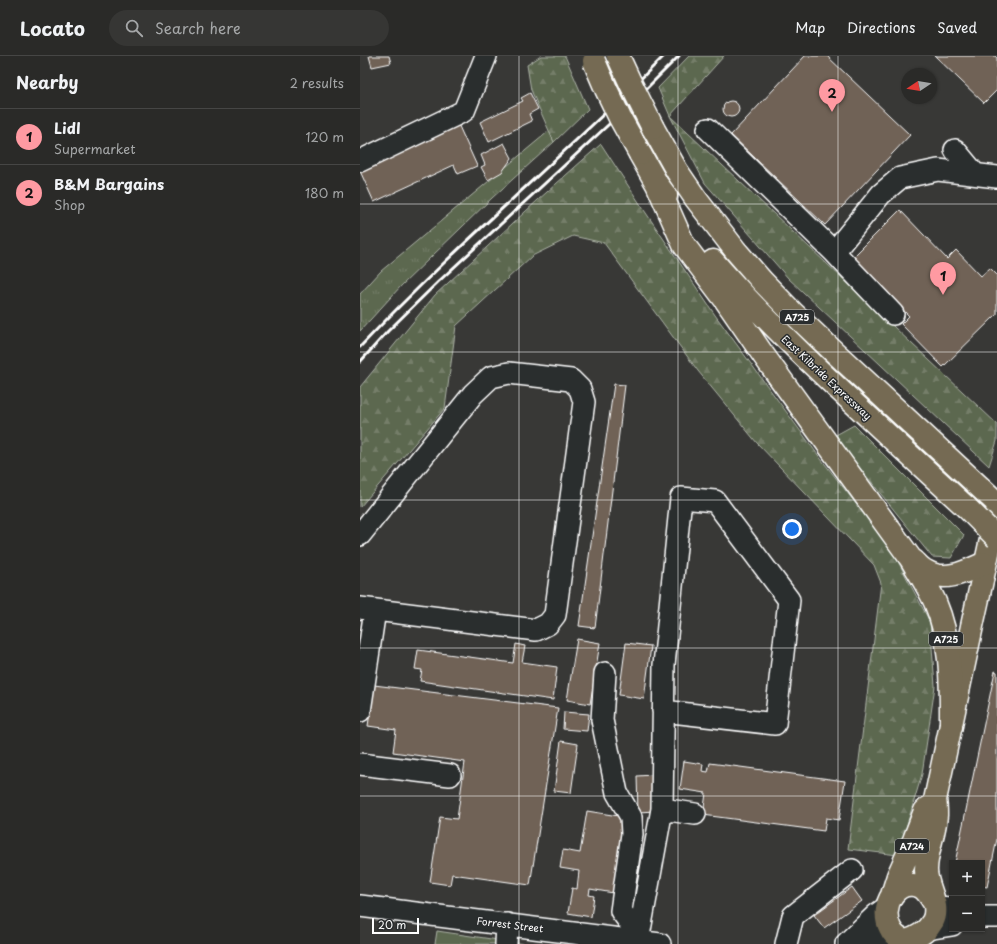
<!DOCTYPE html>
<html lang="en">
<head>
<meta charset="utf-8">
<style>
	:root { --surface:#2a2a28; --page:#363634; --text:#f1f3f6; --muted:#a5a7a8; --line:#464645; --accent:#ff9aa2 }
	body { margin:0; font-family:"Playpen Sans",sans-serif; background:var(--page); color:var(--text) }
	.controls { position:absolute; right:12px; bottom:12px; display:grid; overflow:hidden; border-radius:0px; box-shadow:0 1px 3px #0004 }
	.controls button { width:36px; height:36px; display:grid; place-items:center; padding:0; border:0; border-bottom:1px solid var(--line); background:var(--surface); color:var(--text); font:20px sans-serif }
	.compass { position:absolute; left:541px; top:12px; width:36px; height:36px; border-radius:50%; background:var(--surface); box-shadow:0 1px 3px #0004; rotate:258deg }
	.scale { position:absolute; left:12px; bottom:10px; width:47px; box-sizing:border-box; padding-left:4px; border:2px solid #fff; border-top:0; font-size:11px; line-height:14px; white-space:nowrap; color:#fff; -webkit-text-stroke:3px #2a2d2e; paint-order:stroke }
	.you { position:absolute; left:432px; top:473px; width:14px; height:14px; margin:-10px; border:3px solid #fff; border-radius:50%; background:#1a73e8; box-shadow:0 0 0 6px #1a73e833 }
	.badge { display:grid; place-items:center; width:26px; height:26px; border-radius:50%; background:var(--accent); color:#111; font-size:13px; font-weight:700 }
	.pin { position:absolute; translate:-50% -33px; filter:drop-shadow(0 1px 2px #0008) }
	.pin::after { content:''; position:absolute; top:21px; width:14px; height:12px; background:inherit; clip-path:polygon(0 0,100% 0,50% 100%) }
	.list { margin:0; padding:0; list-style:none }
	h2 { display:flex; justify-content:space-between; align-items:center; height:52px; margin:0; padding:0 16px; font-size:17px }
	h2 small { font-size:13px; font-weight:400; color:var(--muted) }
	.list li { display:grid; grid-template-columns:26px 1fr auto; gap:12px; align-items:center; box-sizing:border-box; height:56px; padding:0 16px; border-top:1px solid var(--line) }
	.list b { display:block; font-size:15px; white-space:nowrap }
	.list p { margin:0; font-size:13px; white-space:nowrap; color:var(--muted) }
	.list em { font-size:13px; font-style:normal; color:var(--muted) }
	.icon { flex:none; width:22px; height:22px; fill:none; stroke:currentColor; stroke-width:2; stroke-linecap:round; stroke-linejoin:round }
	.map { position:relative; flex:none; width:637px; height:888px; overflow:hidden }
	header { display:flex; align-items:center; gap:24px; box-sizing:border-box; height:56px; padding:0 20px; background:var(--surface); border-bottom:1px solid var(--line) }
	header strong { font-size:19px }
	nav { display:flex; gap:22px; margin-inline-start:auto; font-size:14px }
	.search { width:280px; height:36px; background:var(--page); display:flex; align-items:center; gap:10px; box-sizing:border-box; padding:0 14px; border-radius:22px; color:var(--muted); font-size:15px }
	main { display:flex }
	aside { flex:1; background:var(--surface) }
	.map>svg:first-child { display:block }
</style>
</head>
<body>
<header>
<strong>Locato</strong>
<div class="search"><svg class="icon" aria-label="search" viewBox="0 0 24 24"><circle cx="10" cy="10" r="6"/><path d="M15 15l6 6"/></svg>Search here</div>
<nav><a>Map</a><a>Directions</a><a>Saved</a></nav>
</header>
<main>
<aside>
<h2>Nearby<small>2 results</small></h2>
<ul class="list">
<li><span class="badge">1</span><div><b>Lidl</b><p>Supermarket</p></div><em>120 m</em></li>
<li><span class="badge">2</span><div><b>B&amp;M Bargains</b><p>Shop</p></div><em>180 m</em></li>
</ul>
</aside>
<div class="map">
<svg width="637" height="888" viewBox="0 0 637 888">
	<defs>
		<pattern id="grass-tufts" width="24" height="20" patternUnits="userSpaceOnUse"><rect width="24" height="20" fill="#5b674f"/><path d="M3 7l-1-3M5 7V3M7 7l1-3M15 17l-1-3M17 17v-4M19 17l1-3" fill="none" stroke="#747e69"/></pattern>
		<pattern id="forest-firs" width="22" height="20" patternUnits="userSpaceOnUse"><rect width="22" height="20" fill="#5b674f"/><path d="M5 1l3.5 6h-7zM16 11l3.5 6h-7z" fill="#747e69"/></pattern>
	</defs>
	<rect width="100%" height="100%" fill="#383836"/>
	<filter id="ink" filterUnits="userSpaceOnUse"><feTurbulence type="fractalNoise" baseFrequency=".025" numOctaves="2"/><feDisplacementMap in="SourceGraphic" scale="8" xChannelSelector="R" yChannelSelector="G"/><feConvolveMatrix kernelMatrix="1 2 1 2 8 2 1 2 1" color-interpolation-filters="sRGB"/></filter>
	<g filter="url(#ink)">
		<!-- grass -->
		<path fill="url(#grass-tufts)" stroke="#adb3a7" d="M 189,75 L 194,86 L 132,142 L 41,230 L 0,275 L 0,238 L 21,215 Z"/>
		<!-- forest -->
		<path fill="url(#forest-firs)" stroke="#adb3a7" d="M 181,0 L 205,0 L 228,53 L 194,86 L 171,34 L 167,9 Z
			M 329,0 L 364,0 L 310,60 L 637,368 L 637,385 L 629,410 L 428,222 L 345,127 L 310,60 L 298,32 Z
			M 241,88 L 284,154 L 355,259 L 461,403 L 532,494 L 570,566 L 575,630 L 562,718 L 538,799 L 488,793 L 521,527 L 514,509 L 397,387 L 338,315 L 244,187 L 213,180 L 172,200 L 96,270 L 85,352 L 0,451 L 0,331 L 75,239 L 178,144 Z
			M 494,369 L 604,479 L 591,502 L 572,501 L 474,380 Z"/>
		<!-- garden -->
		<path fill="#5b674f" stroke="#adb3a7" d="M 77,875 L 165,888 L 75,888 Z"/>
		<!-- building -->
		<path fill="#706257" stroke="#fff" d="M 9,0 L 29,0 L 31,7 L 12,11 Z
			M 445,0 L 467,0 L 550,79 L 465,169 L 371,79 Z
			M 575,0 L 635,0 L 637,2 L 637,34 L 624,47 Z
			M 170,37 L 178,53 L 169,58 L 172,65 L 129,86 L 120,66 L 163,45 L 161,42 Z
			M363 53a8 8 0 1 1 16 0a8 8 0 1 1-16 0Z
			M 98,68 L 117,110 L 98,118 L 94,109 L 14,146 L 0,115 Z
			M 144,87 L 152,102 L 142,116 L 128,124 L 121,111 L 125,109 L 121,99 Z
			M 540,154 L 587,203 L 596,194 L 621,220 L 630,212 L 637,219 L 637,258 L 583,311 L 541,268 L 549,260 L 492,202 Z
			M 254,328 L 265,329 L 235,572 L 219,570 Z
			M 217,583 L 240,587 L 230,648 L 207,644 Z
			M 266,587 L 291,590 L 284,643 L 259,639 Z
			M 156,588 L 165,590 L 162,606 L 197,611 L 193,644 L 60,625 L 62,614 L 55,613 L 58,594 L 153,607 Z
			M 635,615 L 637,616 L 637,783 L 627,831 L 622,830 L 622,807 L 595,807 Z
			M 14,629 L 198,652 L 170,829 L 92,818 L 90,829 L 70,826 L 80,761 L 97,763 L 105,706 L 33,696 L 36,674 L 8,670 Z
			M 204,656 L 229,658 L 227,675 L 203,673 Z
			M 201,685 L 218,688 L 211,737 L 194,735 Z
			M 324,705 L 343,708 L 342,715 L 348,716 L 350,707 L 485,725 L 479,764 L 466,762 L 464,775 L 343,759 L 346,737 L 320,733 Z
			M 293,719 L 295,755 L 278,756 L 277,720 Z
			M 227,755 L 271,762 L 259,838 L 230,833 L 229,839 L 234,840 L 231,861 L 208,857 L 212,832 L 217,833 L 219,815 L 200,812 L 203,794 L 220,797 Z
			M 492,831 L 502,845 L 464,872 L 454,859 Z"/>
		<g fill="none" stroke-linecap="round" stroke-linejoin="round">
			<defs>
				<path id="minor" d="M 348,73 L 474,196
					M 595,94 L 615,118
					M 0,105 L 104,55 L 126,0
					M 533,258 L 474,196 L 521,138 L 540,122 L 578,114 L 637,121
					M 0,479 L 113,338 L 131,321 L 149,317 L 211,324 L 220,333 L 224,346 L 195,559 L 188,568 L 176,574 L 0,552
					M 245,617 L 242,664 L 257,737 L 271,761 L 272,778 L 261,855 L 279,879
					M 0,655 L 15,554
					M 0,708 L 90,719
					M 302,753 L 335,758
					M 0,850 L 300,888
					M 576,851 L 592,852
					M 622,861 L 637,861
					M 567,873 L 592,869
					M 278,885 L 302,753 L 304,609 L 321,442 L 355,445 L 429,544 L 415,668 L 303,655
					M 146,888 L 147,868
					M 426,888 L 433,860 L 492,814
					M 486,888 L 489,885 L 516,859 L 527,851
					M 508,888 L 532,876"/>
				<path id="major" d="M 532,839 L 538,820 L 554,784 L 565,755 L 568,752
					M 573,845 C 570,840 566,834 561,831 C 536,820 519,851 530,872 C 533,879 538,883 546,885 C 557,882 567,876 573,865 C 581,849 566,832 566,814 C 566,796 575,777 576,759 C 576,754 576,749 575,744 L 612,570 L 637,456"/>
				<path id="highway" d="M 293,72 L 317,115 L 336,143 L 376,195 L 402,225 L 432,256 L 470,292 L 637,447
					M 280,98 L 297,128 L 306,140
					M 297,128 L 324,189 L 364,242 L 404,300 L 551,503 C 559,517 568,531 575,546 C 592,586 591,628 591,670
					M 353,205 C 398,257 448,305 499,352 C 534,385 570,418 606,451
					M 554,505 C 557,508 561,513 566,515 C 585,527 607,515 625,507"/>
			</defs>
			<!-- minor casing -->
			<use href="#minor" stroke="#fff" stroke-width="24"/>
			<!-- major casing -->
			<use href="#major" stroke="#fff" stroke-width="25"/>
			<!-- highway casing -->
			<use href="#highway" stroke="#fff" stroke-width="25"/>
			<!-- minor -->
			<use href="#minor" stroke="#2a2d2e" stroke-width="21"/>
			<!-- major -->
			<use href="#major" stroke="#746b52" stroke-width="22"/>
			<!-- highway -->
			<use href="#highway" stroke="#746b52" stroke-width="22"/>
			<!-- rail -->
			<path stroke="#fff" stroke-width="3" d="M 0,291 C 96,189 205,99 304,0
				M 0,306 L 28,275 L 78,226 L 273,46 L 319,0"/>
			<defs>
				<path id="highway-bridge" d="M 258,0 L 270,26 L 293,72
					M 234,5 L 246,33 L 260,62 L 280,98
					M 606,451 L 637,482"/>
			</defs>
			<!-- highway-bridge casing -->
			<use href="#highway-bridge" stroke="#fff" stroke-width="25" stroke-linecap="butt"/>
			<!-- highway-bridge -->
			<use href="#highway-bridge" stroke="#746b52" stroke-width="22"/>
		</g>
	</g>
	<!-- grid -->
	<path fill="none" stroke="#fff" stroke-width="1" stroke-opacity="0.55" d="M 159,0 L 159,888M 318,0 L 318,888M 478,0 L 478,888M 0,148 L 637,148M 0,296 L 637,296M 0,444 L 637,444M 0,592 L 637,592M 0,740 L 637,740"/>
	<g text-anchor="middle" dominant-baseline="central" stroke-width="3" stroke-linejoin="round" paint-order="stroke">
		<!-- shield labels -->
		<g fill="#2a2d2e" stroke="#bfc0c0" stroke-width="1">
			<rect x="420" y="254" width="34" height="14" rx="3"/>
			<rect x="569" y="576" width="34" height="14" rx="3"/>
			<rect x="535" y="783" width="34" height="14" rx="3"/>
		</g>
		<g font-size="9" font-weight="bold" fill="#fff">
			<text x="437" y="261">A725</text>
			<text x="586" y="583">A725</text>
			<text x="552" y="790">A724</text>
		</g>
		<!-- street labels -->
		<g font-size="10" fill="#fff" stroke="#2a2d2e">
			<text transform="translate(467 321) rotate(43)">East Kilbride Expressway</text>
			<text transform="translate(150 868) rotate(7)">Forrest Street</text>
		</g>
	</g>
</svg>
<div class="controls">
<button>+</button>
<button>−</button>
</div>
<svg class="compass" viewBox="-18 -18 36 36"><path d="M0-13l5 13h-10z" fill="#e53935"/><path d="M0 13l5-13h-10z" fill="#a5a7a8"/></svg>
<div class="scale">20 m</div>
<div class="you"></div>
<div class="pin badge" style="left:583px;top:239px">1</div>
<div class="pin badge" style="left:472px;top:56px">2</div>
</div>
</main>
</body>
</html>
